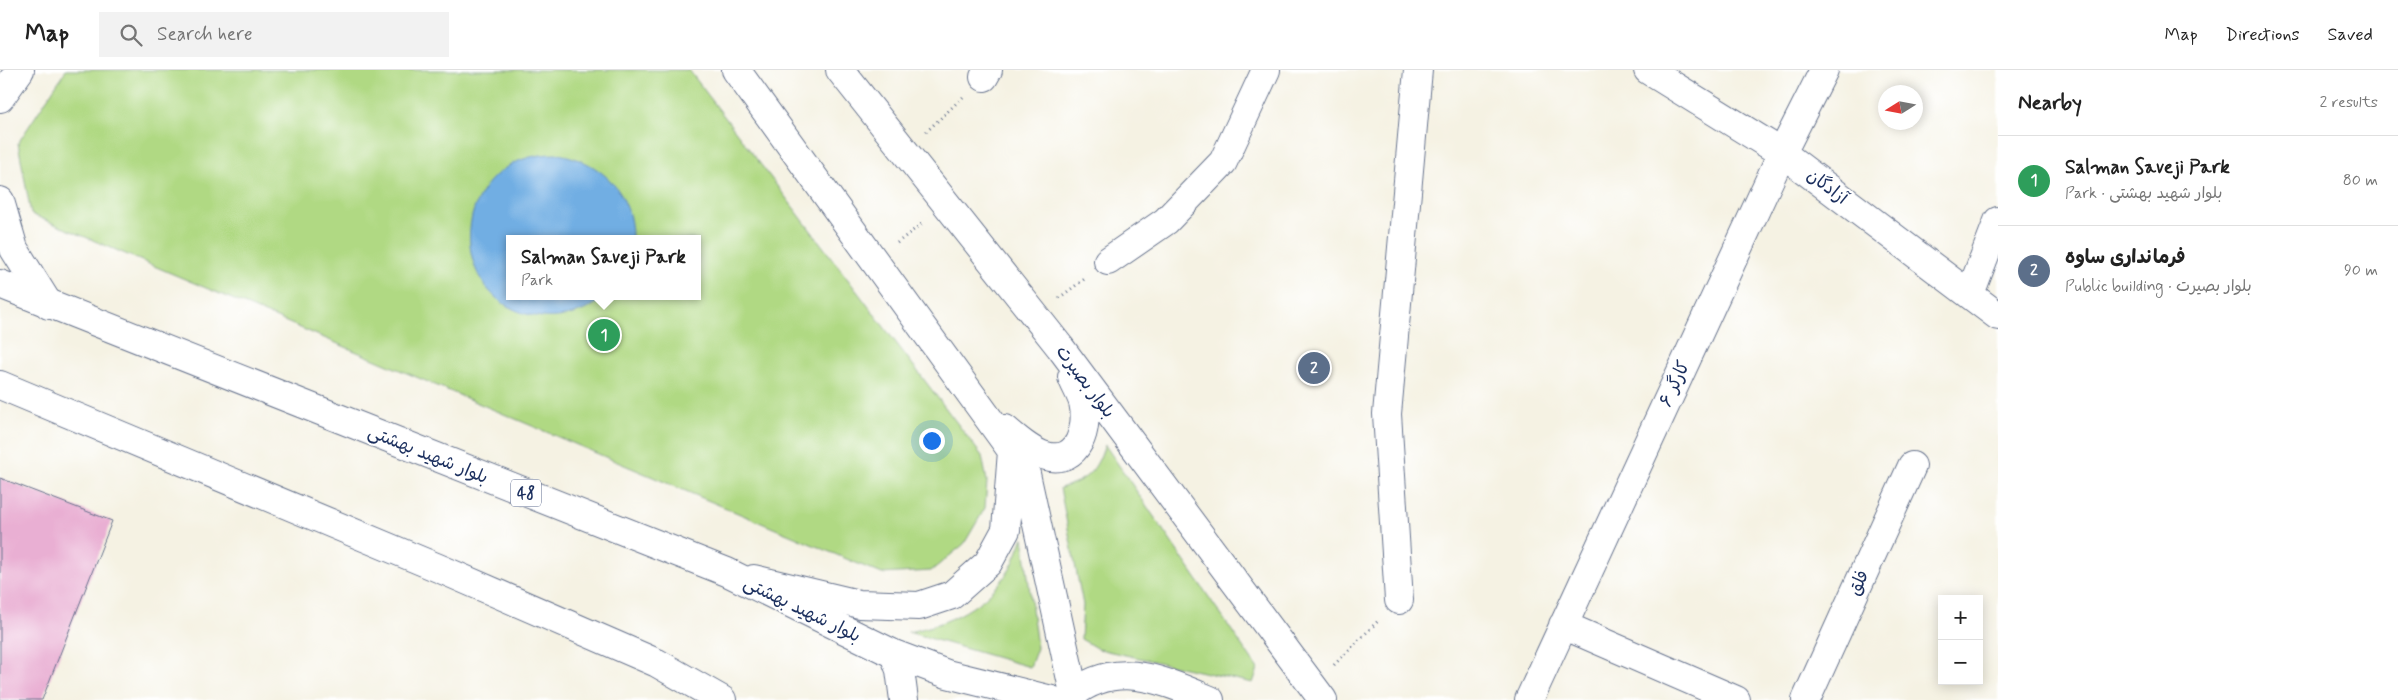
<!DOCTYPE html>
<html lang="en">
<head>
<meta charset="utf-8">
<style>
	:root { --surface:#fff; --page:#f2f2f2; --text:#222; --muted:#767676; --line:#e0e0e0; --accent:#1f6fb2 }
	body { margin:0; font-family:Mynerve,"Playpen Sans Arabic",sans-serif; background:var(--page); color:var(--text) }
	.controls { position:absolute; right:15px; bottom:15px; display:grid; overflow:hidden; border-radius:0px; box-shadow:0 2px 12px #0003 }
	.controls button { width:45px; height:45px; display:grid; place-items:center; padding:0; border:0; border-bottom:1px solid var(--line); background:var(--surface); color:var(--text); font:25px sans-serif }
	.compass { position:absolute; left:1878px; top:15px; width:45px; height:45px; border-radius:50%; background:var(--surface); box-shadow:0 2px 12px #0003; rotate:259deg }
	.you { position:absolute; left:931px; top:370px; width:18px; height:18px; margin:-12px; border:4px solid #fff; border-radius:50%; background:#1a73e8; box-shadow:0 0 0 8px #1a73e833 }
	.badge { display:grid; place-items:center; width:32px; height:32px; border-radius:50%; background:var(--accent); color:#fff; font-size:16px; font-weight:700 }
	.pin { position:absolute; translate:-50% -50%; border:2px solid #fff; box-shadow:0 1px 5px #0006 }
	.popup { position:absolute; left:506px; top:165px; width:195px; height:65px; box-sizing:border-box; display:grid; place-content:center; border-radius:0px; background:var(--surface); filter:drop-shadow(0 1px 4px #0005); font-size:16px; white-space:nowrap; color:var(--muted) }
	.popup b { font-size:19px; color:var(--text) }
	.popup::after { content:''; position:absolute; left:50%; top:100%; margin-left:-10px; border:10px solid transparent; border-top-color:var(--surface) }
	.list { margin:0; padding:0; list-style:none }
	h2 { display:flex; justify-content:space-between; align-items:center; height:65px; margin:0; padding:0 20px; font-size:21px }
	h2 small { font-size:16px; font-weight:400; color:var(--muted) }
	.list li { display:grid; grid-template-columns:32px 1fr auto; gap:15px; align-items:center; box-sizing:border-box; height:90px; padding:0 20px; border-top:1px solid var(--line) }
	.list b { display:block; font-size:19px; white-space:nowrap }
	.list p { margin:0; font-size:16px; white-space:nowrap; color:var(--muted) }
	.list em { font-size:16px; font-style:normal; color:var(--muted) }
	.icon { flex:none; width:28px; height:28px; fill:none; stroke:currentColor; stroke-width:2; stroke-linecap:round; stroke-linejoin:round }
	.map { position:relative; flex:none; width:1998px; height:630px; overflow:hidden }
	header { display:flex; align-items:center; gap:30px; box-sizing:border-box; height:70px; padding:0 25px; background:var(--surface); border-bottom:1px solid var(--line) }
	header strong { font-size:24px }
	nav { display:flex; gap:28px; margin-inline-start:auto; font-size:18px }
	.search { width:350px; height:45px; background:var(--page); display:flex; align-items:center; gap:12px; box-sizing:border-box; padding:0 18px; border-radius:0px; color:var(--muted); font-size:19px }
	main { display:flex }
	aside { flex:1; background:var(--surface) }
	.map>svg:first-child { display:block }
</style>
</head>
<body>
<header>
<strong>Map</strong>
<div class="search"><svg class="icon" aria-label="search" viewBox="0 0 24 24"><circle cx="10" cy="10" r="6"/><path d="M15 15l6 6"/></svg>Search here</div>
<nav><a>Map</a><a>Directions</a><a>Saved</a></nav>
</header>
<main>
<div class="map">
<svg width="1998" height="630" viewBox="0 0 1998 630">
	<rect width="100%" height="100%" fill="#fff"/>
	<filter id="ink" filterUnits="userSpaceOnUse"><feTurbulence type="fractalNoise" baseFrequency=".02" numOctaves="2"/><feDisplacementMap in="SourceGraphic" scale="10" xChannelSelector="R" yChannelSelector="G"/><feConvolveMatrix kernelMatrix="1 2 1 2 8 2 1 2 1" color-interpolation-filters="sRGB"/></filter>
	<filter id="wash" filterUnits="userSpaceOnUse"><feTurbulence type="fractalNoise" baseFrequency=".0096" numOctaves="4" result="noise"/><feDisplacementMap in="SourceGraphic" scale="20" xChannelSelector="R" yChannelSelector="G"/><feGaussianBlur stdDeviation="1.12" result="paint"/><feColorMatrix in="noise" values="0 0 0 0 0 0 0 0 0 0 0 0 0 0 0 0 0 1.4 0 .05"/><feComposite in="paint" operator="in"/></filter>
	<g filter="url(#wash)">
		<rect width="100%" height="100%" fill="#f5f2e3"/>
		<!-- green -->
		<path fill="#b0d983" stroke="#668470" fill-rule="evenodd" d="M 66,0 L 689,0 L 982,386 L 987,411 L 985,438 L 964,474 L 931,501 L 882,504 L 31,144 L 18,73 ZM 510,169 L 698,169 L 698,226 L 510,226 Z
			M 1105,375 L 1258,599 L 1253,613 L 1098,579 L 1081,569 L 1083,535 L 1060,418 C 1088,410 1095,402 1105,375 Z
			M 1023,467 L 1037,578 L 1030,597 L 908,562 C 949,554 987,536 1010,499 C 1015,490 1019,478 1023,467 Z"/>
		<!-- water -->
		<path fill="#71aee3" stroke="#466ea0" d="M 558,84 C 601,91 633,123 632,169 L 510,169 L 510,226 L 605,226 C 588,242 565,249 542,247 C 440,236 446,82 558,84 Z"/>
		<g id="blocks">
			<!-- building -->
			<path fill="#e9afd3" d="M 0,408 L 112,451 L 42,630 L 0,630 Z"/>
		</g>
	</g>
	<g filter="url(#ink)">
		<use href="#blocks" fill-opacity="0" stroke="#67738d" stroke-width="1"/>
		<g fill="none" stroke-linecap="round" stroke-linejoin="round">
			<defs>
				<path id="minor" d="M 1648,0 L 1782,83 L 1998,246
					M 984,7 L 988,0
					M 1108,191 L 1166,151 L 1223,92 L 1266,0
					M 1970,224 L 1998,151
					M 1399,530 L 1387,344 L 1418,0
					M 1563,555 L 1736,630
					M 1529,630 L 1782,83 L 1824,0
					M 1806,630 L 1912,396"/>
				<path id="tertiary" d="M 0,28 L 20,0
					M 0,131 L 14,179 L 49,235"/>
				<path id="secondary" d="M 736,0 L 1012,381 L 1026,404 L 1074,623
					M 840,0 L 1060,277 L 1323,630
					M 1005,359 C 1017,369 1031,382 1046,386 C 1079,395 1089,357 1083,332 C 1080,323 1075,315 1072,307
					M 754,509 L 859,534 L 919,536 L 952,525 L 988,493 L 1006,460 L 1012,381"/>
				<path id="primary" d="M 0,214 L 727,502 L 894,584 L 947,604 L 1052,630
					M 0,315 L 443,500 L 657,593 L 722,630
					M 894,584 L 900,600 L 904,630
					M 1066,630 C 1112,587 1160,609 1210,630"/>
			</defs>
			<!-- minor casing -->
			<use href="#minor" stroke="#67738d" stroke-width="30"/>
			<!-- tertiary casing -->
			<use href="#tertiary" stroke="#67738d" stroke-width="30"/>
			<!-- secondary casing -->
			<use href="#secondary" stroke="#67738d" stroke-width="30"/>
			<!-- primary casing -->
			<use href="#primary" stroke="#67738d" stroke-width="30"/>
			<!-- path -->
			<path stroke="#67738d" stroke-width="3" stroke-dasharray="1 4" stroke-linecap="butt" d="M 926,62 L 963,27
				M 897,173 L 924,152
				M 1059,228 L 1086,208
				M 1334,595 L 1379,550"/>
			<!-- minor -->
			<use href="#minor" stroke="#fff" stroke-width="28"/>
			<!-- tertiary -->
			<use href="#tertiary" stroke="#fff" stroke-width="28"/>
			<!-- secondary -->
			<use href="#secondary" stroke="#fff" stroke-width="28"/>
			<!-- primary -->
			<use href="#primary" stroke="#fff" stroke-width="28"/>
		</g>
	</g>
	<g text-anchor="middle" dominant-baseline="central" stroke-width="4" stroke-linejoin="round" paint-order="stroke">
		<!-- shield labels -->
		<rect fill="#fff" stroke="#5f6d8e" stroke-width="1" x="511" y="409.5" width="30" height="27" rx="4"/>
		<g font-size="16" font-weight="bold" fill="#1b2f5e">
			<text x="526" y="423">48</text>
		</g>
		<!-- street labels -->
		<g font-size="18" fill="#1b2f5e" stroke="#fff">
			<text transform="translate(1827 117) rotate(37)">آزادگان</text>
			<text transform="translate(1085 312) rotate(53)">بلوار بصیرت</text>
			<text transform="translate(1675 314) rotate(-65)">کارگر ۶</text>
			<text transform="translate(428 385) rotate(22)">بلوار شهید بهشتی</text>
			<text transform="translate(1859 513) rotate(-66)">فلق</text>
			<text transform="translate(802 540) rotate(26)">بلوار شهید بهشتی</text>
		</g>
	</g>
</svg>
<div class="controls">
<button>+</button>
<button>−</button>
</div>
<svg class="compass" viewBox="-18 -18 36 36"><path d="M0-13l5 13h-10z" fill="#e53935"/><path d="M0 13l5-13h-10z" fill="#767676"/></svg>
<div class="you"></div>
<div class="pin badge" style="left:604px;top:265px;background:#2e9e5b">1</div>
<div class="popup"><b>Salman Saveji Park</b>Park</div>
<div class="pin badge" style="left:1314px;top:298px;background:#5c6f8a">2</div>
</div>
<aside>
<h2>Nearby<small>2 results</small></h2>
<ul class="list">
<li><span class="badge" style="background:#2e9e5b">1</span><div><b>Salman Saveji Park</b><p>Park · بلوار شهید بهشتی</p></div><em>80 m</em></li>
<li><span class="badge" style="background:#5c6f8a">2</span><div><b>فرمانداری ساوه</b><p>Public building · بلوار بصیرت</p></div><em>90 m</em></li>
</ul>
</aside>
</main>
</body>
</html>
